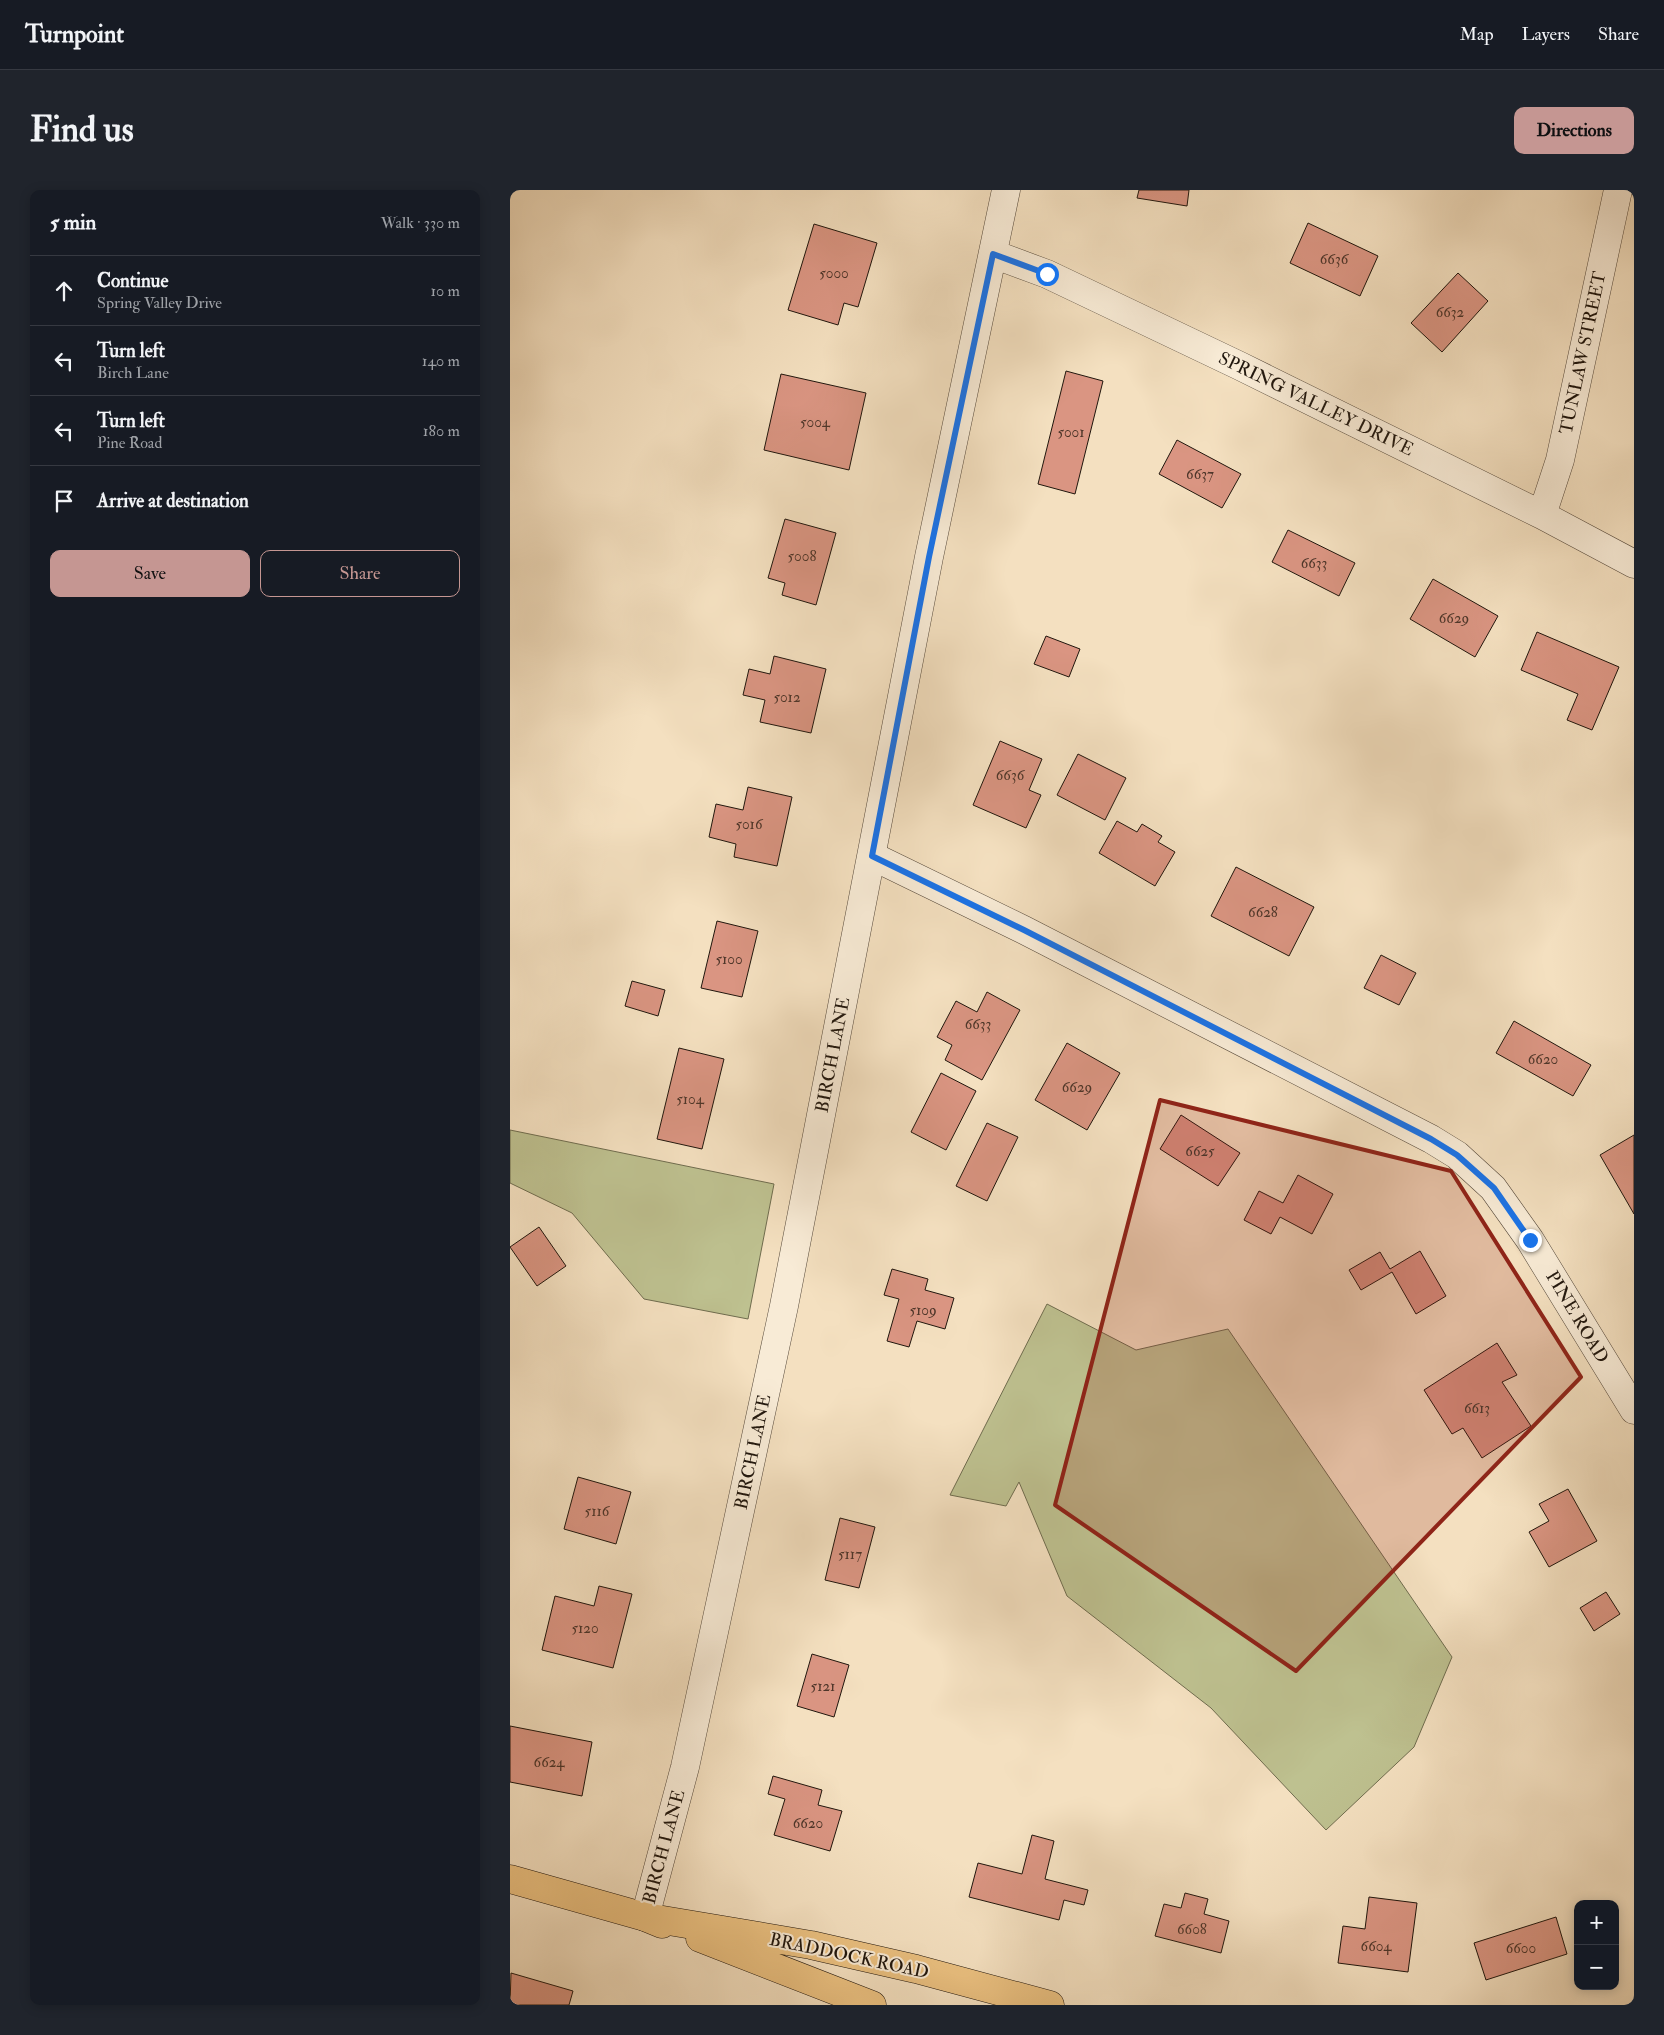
<!DOCTYPE html>
<html lang="en">
<head>
<meta charset="utf-8">
<style>
	:root { --surface:#171b24; --page:#20242c; --text:#f1f3f6; --muted:#9ea1a6; --line:#363941; --accent:#c59692 }
	body { margin:0; font-family:"IM FELL Double Pica",serif; background:var(--page); color:var(--text) }
	.controls { position:absolute; right:15px; bottom:15px; display:grid; overflow:hidden; border-radius:10px; box-shadow:0 2px 12px #0003 }
	.controls button { width:45px; height:45px; display:grid; place-items:center; padding:0; border:0; border-bottom:1px solid var(--line); background:var(--surface); color:var(--text); font:25px sans-serif }
	.stop { position:absolute; width:15px; height:15px; margin:-11px; border:4px solid #1a73e8; border-radius:50%; background:#fff }
	.stop.end { background:#1a73e8; border-color:#fff; box-shadow:0 1px 5px #0008 }
	.list { margin:0; padding:0; list-style:none }
	h2 { display:flex; justify-content:space-between; align-items:center; height:65px; margin:0; padding:0 20px; font-size:21px }
	h2 small { font-size:16px; font-weight:400; color:var(--muted) }
	.list li { display:grid; grid-template-columns:32px 1fr auto; gap:15px; align-items:center; box-sizing:border-box; height:70px; padding:0 20px; border-top:1px solid var(--line) }
	.list b { display:block; font-size:19px; white-space:nowrap }
	.list p { margin:0; font-size:16px; white-space:nowrap; color:var(--muted) }
	.list em { font-size:16px; font-style:normal; color:var(--muted) }
	.actions { display:flex; gap:10px; padding:15px 20px }
	.actions a { flex:1; padding:11px 0; border:1px solid var(--accent); border-radius:10px; text-align:center; font-size:18px; color:var(--accent) }
	.actions .main { background:var(--accent); color:#111 }
	.icon { flex:none; width:28px; height:28px; fill:none; stroke:currentColor; stroke-width:2; stroke-linecap:round; stroke-linejoin:round }
	.map { position:relative; flex:none; width:1124px; height:1815px; overflow:hidden; border-radius:10px }
	header { display:flex; align-items:center; gap:30px; box-sizing:border-box; height:70px; padding:0 25px; background:var(--surface); border-bottom:1px solid var(--line) }
	header strong { font-size:24px }
	nav { display:flex; gap:28px; margin-inline-start:auto; font-size:18px }
	.intro { display:flex; align-items:center; justify-content:space-between; box-sizing:border-box; height:120px; padding:0 30px }
	h1 { margin:0; font-size:35px }
	.button { padding:12px 22px; border-radius:10px; background:var(--accent); color:#111; font-size:18px; font-weight:700 }
	main { display:flex; gap:30px; padding:0 30px }
	aside { flex:1; background:var(--surface); border-radius:10px; box-shadow:0 2px 12px #0003 }
	.map>svg:first-child { display:block }
</style>
</head>
<body>
<header>
<strong>Turnpoint</strong>
<nav><a>Map</a><a>Layers</a><a>Share</a></nav>
</header>
<div class="intro"><h1>Find us</h1><a class="button">Directions</a></div>
<main>
<aside>
<h2>5 min<small>Walk · 330 m</small></h2>
<ul class="list">
<li><svg class="icon" aria-label="ahead" viewBox="0 0 24 24"><path d="M12 20V5M6 11l6-6 6 6"/></svg><div><b>Continue</b><p>Spring Valley Drive</p></div><em>10 m</em></li>
<li><svg class="icon" aria-label="left" viewBox="0 0 24 24"><path d="M17 20v-9H6M10 6l-5 5 5 5"/></svg><div><b>Turn left</b><p>Birch Lane</p></div><em>140 m</em></li>
<li><svg class="icon" aria-label="left" viewBox="0 0 24 24"><path d="M17 20v-9H6M10 6l-5 5 5 5"/></svg><div><b>Turn left</b><p>Pine Road</p></div><em>180 m</em></li>
<li><svg class="icon" aria-label="arrive" viewBox="0 0 24 24"><path d="M6 21V4h12l-3 4 3 4H6"/></svg><div><b>Arrive at destination</b></div></li>
</ul>
<div class="actions"><a class="main">Save</a><a>Share</a></div>
</aside>
<div class="map">
<svg width="1124" height="1815" viewBox="0 0 1124 1815">
	<rect width="100%" height="100%" fill="#f4e0c0"/>
	<filter id="stains"><feTurbulence type="fractalNoise" baseFrequency=".004" numOctaves="4"/><feColorMatrix values="0 0 0 0 .2 0 0 0 0 .09 0 0 0 0 .02 0 0 0 .5 -.17"/></filter>
	<radialGradient id="worn" r=".72"><stop offset=".6" stop-color="#630" stop-opacity="0"/><stop offset="1" stop-color="#630" stop-opacity=".3"/></radialGradient>
	<!-- green -->
	<path fill="#bec190" stroke="#6f6c4e" d="M 0,940 L 264,994 L 238,1129 L 134,1109 L 62,1023 L 0,993 Z
		M 537,1114 L 626,1160 L 718,1139 L 942,1467 L 904,1557 L 816,1640 L 701,1518 L 557,1406 L 509,1292 L 496,1316 L 440,1305 Z"/>
	<!-- building -->
	<path fill="#da9582" stroke="#20160d" d="M 629,0 L 679,0 L 677,16 L 627,8 Z
		M 798,33 L 868,66 L 850,106 L 780,73 Z
		M 304,34 L 367,53 L 348,117 L 334,113 L 328,135 L 278,120 Z
		M 948,83 L 978,111 L 932,162 L 901,133 Z
		M 556,181 L 593,191 L 565,304 L 528,294 Z
		M 271,184 L 356,203 L 339,280 L 254,260 Z
		M 667,250 L 731,284 L 712,318 L 649,284 Z
		M 275,329 L 326,343 L 306,415 L 272,405 L 275,393 L 258,388 Z
		M 778,340 L 845,373 L 829,406 L 762,372 Z
		M 923,389 L 988,426 L 965,467 L 900,429 Z
		M 1027,442 L 1109,477 L 1082,540 L 1057,530 L 1068,504 L 1011,480 Z
		M 536,446 L 570,459 L 559,487 L 524,474 Z
		M 264,466 L 316,479 L 301,543 L 250,532 L 255,510 L 233,505 L 239,479 L 260,484 Z
		M 490,551 L 532,569 L 519,600 L 531,605 L 516,638 L 463,615 Z
		M 568,564 L 616,588 L 595,630 L 547,605 Z
		M 238,597 L 282,607 L 267,676 L 224,667 L 226,654 L 199,647 L 206,614 L 233,620 Z
		M 607,631 L 627,642 L 632,634 L 652,646 L 648,652 L 665,662 L 645,696 L 589,663 Z
		M 726,677 L 804,717 L 779,766 L 701,726 Z
		M 207,731 L 248,741 L 232,807 L 191,798 Z
		M 871,765 L 906,783 L 889,815 L 854,798 Z
		M 122,791 L 155,800 L 148,826 L 115,816 Z
		M 477,802 L 510,820 L 472,890 L 435,870 L 442,855 L 427,847 L 446,811 L 467,822 Z
		M 1004,831 L 1081,875 L 1063,906 L 986,863 Z
		M 557,853 L 610,883 L 577,940 L 525,910 Z
		M 169,858 L 214,869 L 192,959 L 147,949 Z
		M 431,883 L 466,901 L 436,960 L 401,942 Z
		M 671,925 L 730,963 L 708,996 L 650,959 Z
		M 477,933 L 508,947 L 477,1011 L 446,996 Z
		M 1124,945 L 1124,1024 L 1090,965 Z
		M 788,985 L 823,1004 L 802,1044 L 770,1027 L 761,1044 L 734,1030 L 749,1001 L 773,1013 Z
		M 29,1037 L 56,1076 L 27,1096 L 0,1057 Z
		M 910,1061 L 936,1106 L 906,1124 L 882,1082 L 851,1100 L 839,1080 L 870,1062 L 880,1079 Z
		M 382,1079 L 418,1089 L 415,1100 L 444,1108 L 435,1139 L 407,1131 L 399,1157 L 377,1151 L 389,1109 L 374,1105 Z
		M 987,1153 L 1007,1185 L 992,1192 L 1021,1236 L 972,1268 L 953,1238 L 942,1244 L 914,1200 Z
		M 68,1287 L 121,1302 L 106,1354 L 54,1339 Z
		M 1058,1299 L 1087,1351 L 1039,1377 L 1019,1342 L 1039,1331 L 1029,1314 Z
		M 330,1328 L 365,1337 L 349,1398 L 315,1390 Z
		M 89,1396 L 122,1404 L 103,1478 L 32,1460 L 45,1406 L 84,1416 Z
		M 1096,1402 L 1110,1424 L 1084,1441 L 1070,1418 Z
		M 302,1464 L 339,1475 L 324,1527 L 287,1516 Z
		M 0,1536 L 82,1552 L 72,1606 L 0,1592 Z
		M 263,1586 L 312,1600 L 308,1615 L 332,1621 L 320,1661 L 264,1645 L 275,1609 L 258,1604 Z
		M 522,1645 L 544,1651 L 535,1689 L 578,1700 L 574,1715 L 554,1710 L 549,1730 L 459,1707 L 468,1673 L 512,1684 Z
		M 675,1703 L 698,1709 L 694,1724 L 719,1731 L 711,1763 L 645,1746 L 654,1714 L 671,1718 Z
		M 859,1707 L 907,1713 L 898,1782 L 828,1773 L 833,1736 L 855,1739 Z
		M 1046,1727 L 1057,1764 L 976,1790 L 964,1753 Z
		M 1,1783 L 63,1801 L 59,1815 L 0,1815 Z"/>
	<g fill="none" stroke-linecap="round" stroke-linejoin="round">
		<defs>
			<path id="minor" d="M 483,64 L 537,84 L 730,176 L 1032,325 L 1124,374
				M 1032,325 L 1050,270 L 1108,0
				M 362,666 L 514,740 L 921,949 L 947,965 L 983,998 L 1020,1050 L 1124,1220
				M 135,1727 L 175,1577 L 274,1116 L 419,367 L 496,0"/>
			<path id="major" d="M 0,1689 L 135,1727 L 152,1734
				M 135,1727 L 301,1755 L 406,1779 L 540,1815
				M 190,1748 L 362,1815"/>
		</defs>
		<!-- minor casing -->
		<use href="#minor" stroke="#55483a" stroke-width="29"/>
		<!-- major casing -->
		<use href="#major" stroke="#20160d" stroke-width="29"/>
		<!-- minor -->
		<use href="#minor" stroke="#f8ebd6" stroke-width="28"/>
		<!-- major -->
		<use href="#major" stroke="#eac080" stroke-width="28"/>
	</g>
	<g fill="none" stroke-linecap="round" stroke-linejoin="round">
		<!-- route -->
		<path stroke="#1a73e8" stroke-width="6" d="M 537,84 L 483,64 L 419,367 L 362,666 L 514,740 L 921,949 L 947,965 L 984,998 L 1020,1050"/>
	</g>
	<!-- marked area -->
	<path fill="#8f2418" fill-opacity="0.2" stroke="#8f2418" stroke-width="4" stroke-linejoin="round" d="M 650,910 L 941,981 L 1071,1187 L 786,1481 L 545,1315 Z"/>
	<g text-anchor="middle" dominant-baseline="central" stroke-width="4" stroke-linejoin="round" paint-order="stroke">
		<!-- number labels -->
		<g font-size="15" fill="#4e362a">
			<text x="824" y="69">6636</text>
			<text x="324" y="83">5000</text>
			<text x="940" y="122">6632</text>
			<text x="305" y="232">5004</text>
			<text x="561" y="242">5001</text>
			<text x="690" y="284">6637</text>
			<text x="292" y="366">5008</text>
			<text x="804" y="373">6633</text>
			<text x="944" y="428">6629</text>
			<text x="277" y="507">5012</text>
			<text x="500" y="585">6636</text>
			<text x="239" y="634">5016</text>
			<text x="753" y="722">6628</text>
			<text x="219" y="769">5100</text>
			<text x="468" y="834">6633</text>
			<text x="1033" y="869">6620</text>
			<text x="567" y="897">6629</text>
			<text x="180" y="909">5104</text>
			<text x="690" y="961">6625</text>
			<text x="413" y="1120">5109</text>
			<text x="967" y="1218">6613</text>
			<text x="87" y="1321">5116</text>
			<text x="340" y="1364">5117</text>
			<text x="75" y="1438">5120</text>
			<text x="313" y="1496">5121</text>
			<text x="39" y="1572">6624</text>
			<text x="298" y="1633">6620</text>
			<text x="682" y="1739">6608</text>
			<text x="866" y="1756">6604</text>
			<text x="1011" y="1758">6600</text>
		</g>
		<!-- street labels -->
		<g font-size="18" fill="#20160d" stroke="#f8ebd6">
			<text transform="translate(1073 163) rotate(-78)">TUNLAW STREET</text>
			<text transform="translate(806 214) rotate(26)">SPRING VALLEY DRIVE</text>
			<text transform="translate(323 865) rotate(-79)">BIRCH LANE</text>
			<text transform="translate(1067 1127) rotate(59)">PINE ROAD</text>
			<text transform="translate(243 1262) rotate(-78)">BIRCH LANE</text>
			<text transform="translate(154 1657) rotate(-75)">BIRCH LANE</text>
			<text transform="translate(339 1766) rotate(12)">BRADDOCK ROAD</text>
		</g>
	</g>
	<rect width="100%" height="100%" filter="url(#stains)"/>
	<rect width="100%" height="100%" fill="url(#worn)"/>
</svg>
<div class="controls">
<button>+</button>
<button>−</button>
</div>
<div class="stop" style="left:537px;top:84px"></div>
<div class="stop end" style="left:1020px;top:1050px"></div>
</div>
</main>
</body>
</html>
